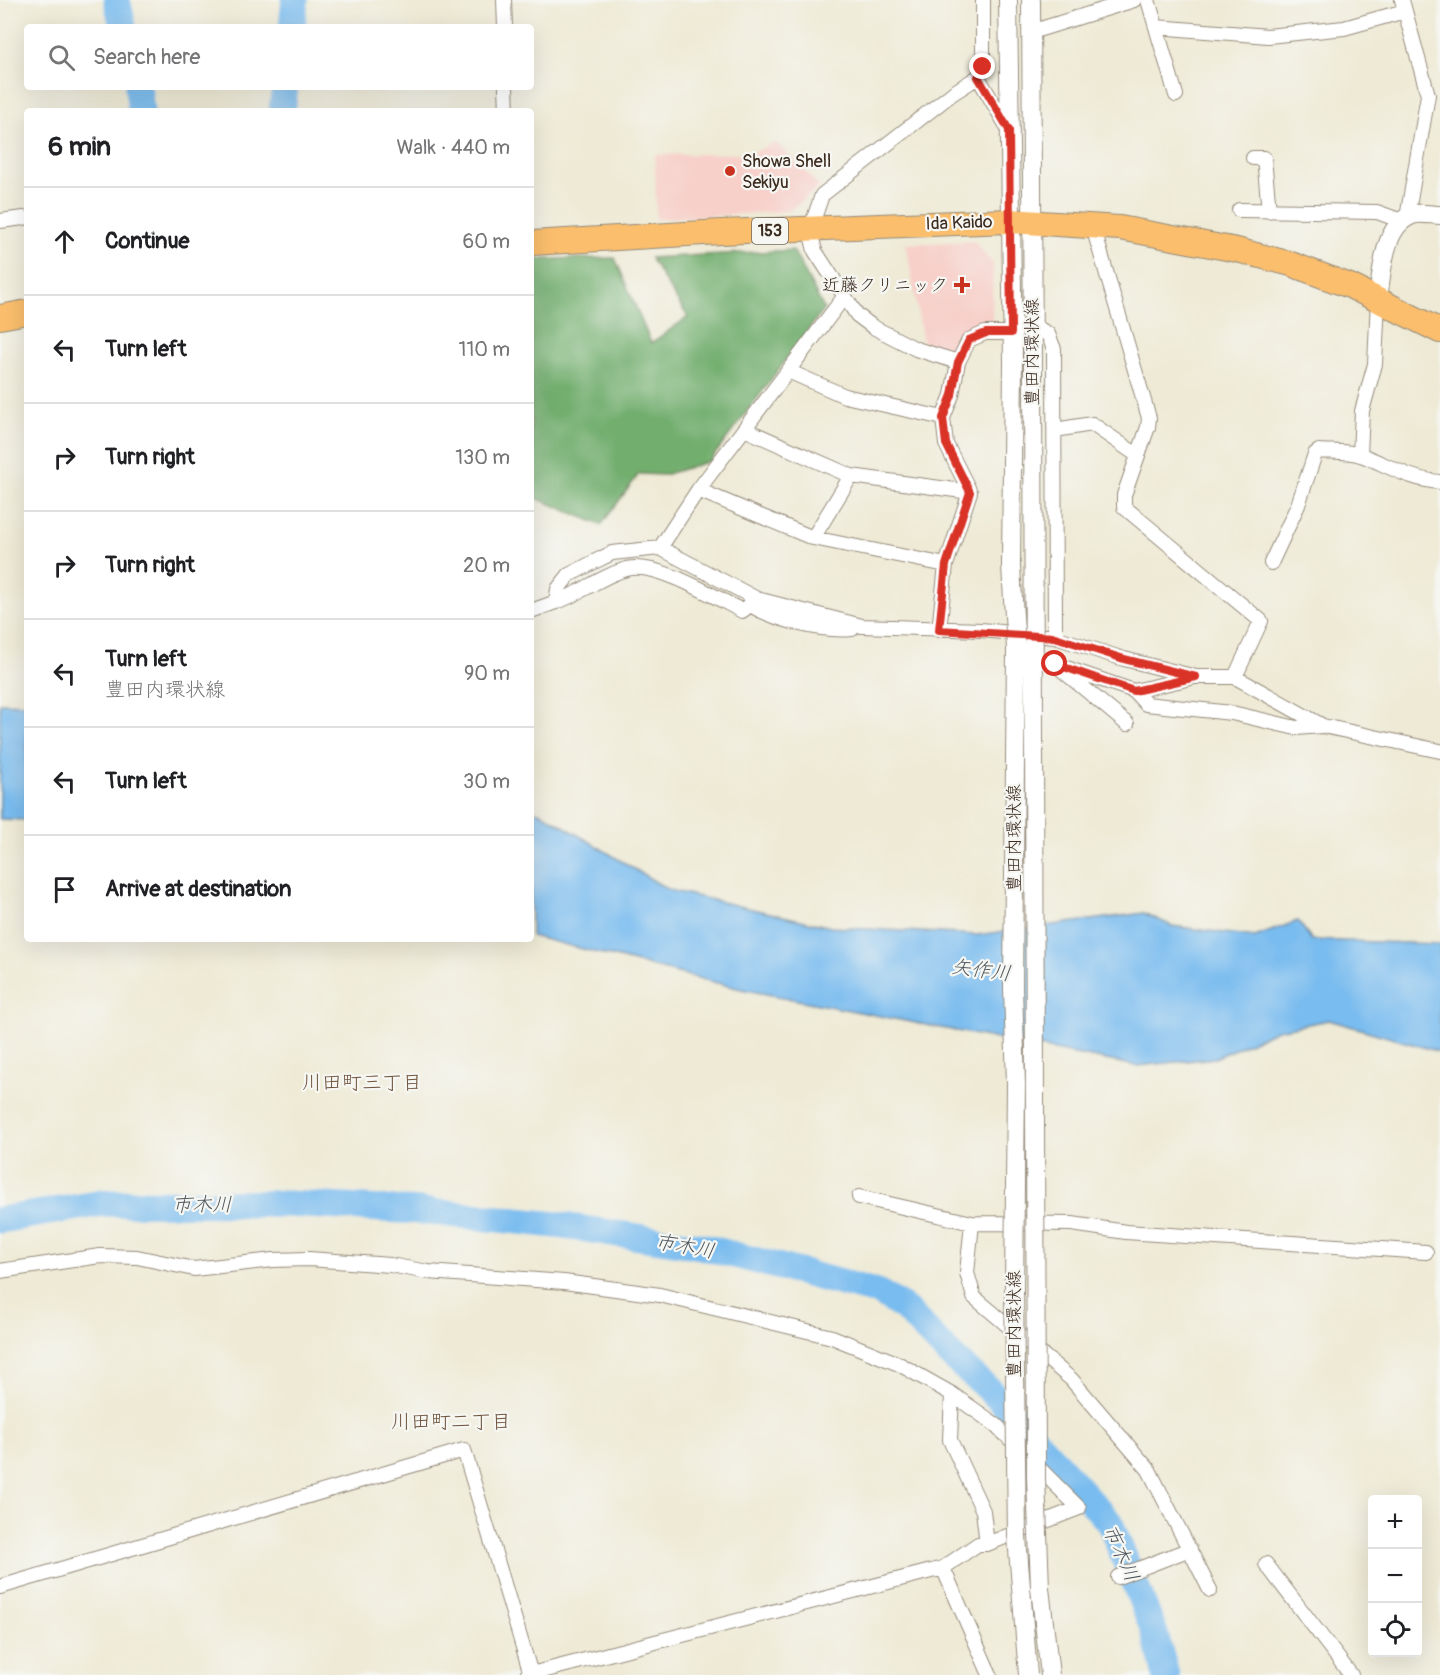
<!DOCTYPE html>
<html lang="en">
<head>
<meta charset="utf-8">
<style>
	:root { --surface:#fff; --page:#f6f6f6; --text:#202124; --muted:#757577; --line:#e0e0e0 }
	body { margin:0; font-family:Pangolin,"Klee One",sans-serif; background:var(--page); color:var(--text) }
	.controls { position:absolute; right:18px; bottom:18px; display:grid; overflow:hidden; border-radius:6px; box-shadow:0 6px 24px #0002 }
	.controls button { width:54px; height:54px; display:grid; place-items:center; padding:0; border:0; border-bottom:2px solid var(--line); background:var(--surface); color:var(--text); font:30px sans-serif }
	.stop { position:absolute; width:18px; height:18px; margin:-14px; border:4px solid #d93025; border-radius:50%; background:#fff }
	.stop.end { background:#d93025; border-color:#fff; box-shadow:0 2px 6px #0008 }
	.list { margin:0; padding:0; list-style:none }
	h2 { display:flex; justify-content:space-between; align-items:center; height:78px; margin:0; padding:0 24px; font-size:26px }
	h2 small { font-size:20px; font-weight:400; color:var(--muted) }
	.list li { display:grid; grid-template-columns:39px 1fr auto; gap:18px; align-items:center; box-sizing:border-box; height:108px; padding:0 24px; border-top:2px solid var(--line) }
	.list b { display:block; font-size:22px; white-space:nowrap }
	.list p { margin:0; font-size:20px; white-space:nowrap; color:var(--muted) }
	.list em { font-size:20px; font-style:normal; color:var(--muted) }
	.icon { flex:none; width:33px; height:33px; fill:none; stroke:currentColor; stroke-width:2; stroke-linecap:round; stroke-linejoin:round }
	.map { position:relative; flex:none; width:1440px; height:1675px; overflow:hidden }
	.search { position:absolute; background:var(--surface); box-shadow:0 6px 24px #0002; left:24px; top:24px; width:510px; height:66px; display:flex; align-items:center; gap:15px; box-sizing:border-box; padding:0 21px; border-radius:6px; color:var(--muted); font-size:22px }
	.panel { position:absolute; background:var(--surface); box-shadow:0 6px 24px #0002; left:24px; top:108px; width:510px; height:834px; border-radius:6px }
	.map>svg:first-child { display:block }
</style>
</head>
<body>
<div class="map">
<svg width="1440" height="1675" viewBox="0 0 1440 1675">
	<rect width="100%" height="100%" fill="#f6f6f2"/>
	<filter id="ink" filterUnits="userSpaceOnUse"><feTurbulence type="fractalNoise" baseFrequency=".0167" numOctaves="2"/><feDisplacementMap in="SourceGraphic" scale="12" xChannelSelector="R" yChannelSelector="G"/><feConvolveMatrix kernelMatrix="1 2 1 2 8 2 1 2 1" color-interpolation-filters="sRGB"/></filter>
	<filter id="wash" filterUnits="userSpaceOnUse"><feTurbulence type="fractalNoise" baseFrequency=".008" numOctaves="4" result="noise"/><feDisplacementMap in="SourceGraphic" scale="24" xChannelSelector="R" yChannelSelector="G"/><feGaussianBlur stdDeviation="1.35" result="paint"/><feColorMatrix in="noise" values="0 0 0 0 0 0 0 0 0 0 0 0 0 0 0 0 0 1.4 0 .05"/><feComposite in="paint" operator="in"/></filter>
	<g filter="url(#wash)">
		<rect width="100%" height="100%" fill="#eeead5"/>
		<!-- built -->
		<path fill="#f7d0ca" d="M 776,142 L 820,187 L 789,211 L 656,219 L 655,155 L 752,153 Z
			M 974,241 L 993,264 L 992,325 L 971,330 L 954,352 L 923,343 L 906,244 Z"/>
		<!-- forest -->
		<path fill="#72ae6e" stroke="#566c46" stroke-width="1.5" d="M 793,250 L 824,309 L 710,461 L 664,475 L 639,474 L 601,525 L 531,496 L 531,259 L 615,258 L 651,343 L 688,317 L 650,258 Z"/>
		<!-- water -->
		<path fill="#79bcef" stroke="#5a7386" stroke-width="1.5" d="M 0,703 L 27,704 L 27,820 L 0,819 Z
			M 531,810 L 542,813 L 669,890 L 831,927 L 977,935 L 1144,913 L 1172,926 L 1255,937 L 1298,921 L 1312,940 L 1440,944 L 1440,1052 L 1329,1020 L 1277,1030 L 1215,1058 L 1137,1066 L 741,989 L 531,936 Z"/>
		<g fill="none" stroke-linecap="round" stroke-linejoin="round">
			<!-- river -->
			<path stroke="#79bcef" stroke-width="27" d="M 117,0 L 123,27
				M 292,27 L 295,0
				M 138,87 L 141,111
				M 282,111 L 285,87
				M 0,1220 L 103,1203 L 287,1204 L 421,1211 L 557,1225 L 700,1246 L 880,1293 L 905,1309 L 950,1355 L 998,1398 L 1110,1523 L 1154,1631 L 1166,1675"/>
		</g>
	</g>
	<g filter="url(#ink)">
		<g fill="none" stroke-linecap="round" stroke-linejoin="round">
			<defs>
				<path id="minor" d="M 504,0 L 505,27
					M 1148,0 L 1176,95
					M 1402,0 L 1428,95 L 1407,218
					M 1156,27 L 1268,36 L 1344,28 L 1405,11
					M 1031,32 L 1134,0
					M 978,77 L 983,67 L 983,0
					M 506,87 L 507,111
					M 1253,158 L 1264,158 L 1269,211
					M 1239,210 L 1377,212 L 1402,221
					M 0,221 L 24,218
					M 1093,227 L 1149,418 L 1148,427 L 1124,495 L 1124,507 L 1261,621 L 1235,677
					M 1031,324 L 1048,334 L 1054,349 L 1055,637
					M 958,362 L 916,349 L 873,327 L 857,315 L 815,251 L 810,230 L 822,195 L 953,93 L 978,77 L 1009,130
					M 788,371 L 845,396 L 943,418
					M 744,429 L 851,476 L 970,492
					M 1055,430 L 1092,424 L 1137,455
					M 1360,455 L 1362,411 L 1375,364 L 1378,299
					M 698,490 L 813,538 L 946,565
					M 813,538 L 851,476
					M 660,548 L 698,490 L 844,297
					M 1271,563 L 1298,505 L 1315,454 L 1319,451 C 1332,452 1349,451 1361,455 C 1388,465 1410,480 1440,482
					M 556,602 C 581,594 602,575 627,569 C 656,561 715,597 742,611 L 750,605 C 776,620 821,632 852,629
					M 531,611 L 556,602 L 558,589 L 569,575 L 594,562 L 612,553 L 660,548 L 757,599 L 862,626 L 981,630 L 1055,637 L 1124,659 L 1196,677 L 1235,677 L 1323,726 L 1440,751
					M 939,630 L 946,565 L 970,492 L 946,444 L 943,418 L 952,395 L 958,362 L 969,340 L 985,333 L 1011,333
					M 1134,691 L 1146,704 L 1232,713 L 1296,728 L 1322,726
					M 1127,724 L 1055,664 L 1134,691 L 1191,678
					M 859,1197 L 972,1223 L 1072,1224 L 1126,1232 L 1426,1252
					M 972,1223 L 967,1273 L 974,1297 L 1071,1379 L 1149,1470 L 1210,1590
					M 0,1271 L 100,1256 L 137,1257 L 194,1269 L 273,1260 L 309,1259 L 390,1265 L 428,1272 L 564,1282 L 660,1295 L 832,1337 L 899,1364 L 952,1394 L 996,1425 L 1079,1508 L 987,1544 L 978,1544 L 943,1568 L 527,1675
					M 952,1394 L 950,1440 L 983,1511 L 987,1544
					M 1266,1564 L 1351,1675
					M 943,1568 L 990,1675
					M 1118,1577 L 1190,1549
					M 0,1587 L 464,1450 L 531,1674"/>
				<path id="tertiary" d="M 1008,0 L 1013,362
					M 1031,0 L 1033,365
					M 1378,299 C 1382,273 1383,221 1416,214 C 1424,213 1433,215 1440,215"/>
				<path id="trunk" d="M 531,243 L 721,232 L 1009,221 L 1120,228 L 1237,250 L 1291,264 L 1350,286 L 1440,331
					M 0,317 L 27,312"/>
			</defs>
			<!-- minor casing -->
			<use href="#minor" stroke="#948a7a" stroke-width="16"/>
			<!-- tertiary casing -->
			<use href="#tertiary" stroke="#948a7a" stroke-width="20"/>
			<!-- trunk casing -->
			<use href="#trunk" stroke="#948a7a" stroke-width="26"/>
			<!-- minor -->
			<use href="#minor" stroke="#fff" stroke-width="14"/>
			<!-- tertiary -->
			<use href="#tertiary" stroke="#fff" stroke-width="18"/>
			<!-- trunk -->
			<use href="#trunk" stroke="#fabe6d" stroke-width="24"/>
			<defs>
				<path id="tertiary-bridge" d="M 1013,362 L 1011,566 L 1016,649 L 1013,988 L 1016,1084 L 1014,1290 L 1017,1537 L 1028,1675
					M 1033,365 L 1036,1478 L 1040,1588 L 1050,1675"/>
			</defs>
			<!-- tertiary-bridge casing -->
			<use href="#tertiary-bridge" stroke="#948a7a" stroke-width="20" stroke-linecap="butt"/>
			<!-- tertiary-bridge -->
			<use href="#tertiary-bridge" stroke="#fff" stroke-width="18"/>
		</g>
	</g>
	<g fill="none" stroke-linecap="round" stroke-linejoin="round" filter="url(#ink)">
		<!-- route -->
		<path stroke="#d93025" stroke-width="8" d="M 983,67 L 978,77 L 1009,130 L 1011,333 L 986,333 L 969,340 L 958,362 L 952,395 L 943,418 L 946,444 L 970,492 L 946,565 L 939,630 L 1055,637 L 1124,659 L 1196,677 L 1134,691 L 1055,664"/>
	</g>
	<!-- markers -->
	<g fill="#c8321e" stroke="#f6f6f2" stroke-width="2">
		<circle cx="730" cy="171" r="6"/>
		<path d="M959 276h6v6h6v6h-6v6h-6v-6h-6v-6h6z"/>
	</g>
	<g text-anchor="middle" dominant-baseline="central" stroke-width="4.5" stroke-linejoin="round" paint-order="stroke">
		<!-- shield labels -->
		<rect fill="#f6f6f2" stroke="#73675e" stroke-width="1.5" x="752" y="218" width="36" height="26" rx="4.5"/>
		<g font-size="16" font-weight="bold" fill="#3b2a1e">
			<text x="770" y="231">153</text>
		</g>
		<!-- poi labels -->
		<g font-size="18" fill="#3b2a1e" stroke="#f6f6f2" text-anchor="start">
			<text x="742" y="161">Showa Shell<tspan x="742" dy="21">Sekiyu</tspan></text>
			<text x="948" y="285" text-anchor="end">近藤クリニック</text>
		</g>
		<!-- street labels -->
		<g font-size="18" fill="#3b2a1e" stroke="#f6f6f2">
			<text transform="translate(959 223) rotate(-2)">Ida Kaido</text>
			<text transform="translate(1032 352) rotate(-90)">豊田内環状線</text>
			<text transform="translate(1014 838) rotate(-90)">豊田内環状線</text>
			<text transform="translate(1014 1324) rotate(-90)">豊田内環状線</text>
		</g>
		<!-- water labels -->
		<g font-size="20" font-style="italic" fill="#4e565d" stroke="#f6f6f2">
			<text transform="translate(981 970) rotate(7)">矢作川</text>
			<text x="202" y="1204">市木川</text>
			<text transform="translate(685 1246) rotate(10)">市木川</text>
			<text transform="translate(1121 1553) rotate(66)">市木川</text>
		</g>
		<!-- neighbourhood labels -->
		<g font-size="20" fill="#70553e" stroke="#f6f6f2">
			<text x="362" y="1082">川田町三丁目</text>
			<text x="451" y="1421">川田町二丁目</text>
		</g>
	</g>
</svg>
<div class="controls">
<button>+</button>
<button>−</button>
<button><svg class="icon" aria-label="locate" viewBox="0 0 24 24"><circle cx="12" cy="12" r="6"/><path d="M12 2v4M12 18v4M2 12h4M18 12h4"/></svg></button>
</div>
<div class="stop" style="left:1055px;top:664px"></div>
<div class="stop end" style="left:983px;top:67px"></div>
<div class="search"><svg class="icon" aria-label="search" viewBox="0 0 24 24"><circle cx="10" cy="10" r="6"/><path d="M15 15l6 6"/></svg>Search here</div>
<section class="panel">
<h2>6 min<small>Walk · 440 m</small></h2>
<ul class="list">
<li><svg class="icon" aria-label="ahead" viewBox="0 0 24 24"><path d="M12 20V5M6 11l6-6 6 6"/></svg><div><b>Continue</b></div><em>60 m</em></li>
<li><svg class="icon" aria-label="left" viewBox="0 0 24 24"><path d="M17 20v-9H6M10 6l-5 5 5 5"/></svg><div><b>Turn left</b></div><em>110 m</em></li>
<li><svg class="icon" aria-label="right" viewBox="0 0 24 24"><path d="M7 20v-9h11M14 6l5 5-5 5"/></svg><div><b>Turn right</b></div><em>130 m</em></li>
<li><svg class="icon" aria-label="right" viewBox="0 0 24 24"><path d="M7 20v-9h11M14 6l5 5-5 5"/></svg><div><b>Turn right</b></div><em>20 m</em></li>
<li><svg class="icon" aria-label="left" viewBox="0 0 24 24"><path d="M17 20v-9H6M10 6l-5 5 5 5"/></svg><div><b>Turn left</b><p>豊田内環状線</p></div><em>90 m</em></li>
<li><svg class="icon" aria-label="left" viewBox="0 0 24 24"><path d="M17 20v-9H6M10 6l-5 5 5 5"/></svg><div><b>Turn left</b></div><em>30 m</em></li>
<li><svg class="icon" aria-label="arrive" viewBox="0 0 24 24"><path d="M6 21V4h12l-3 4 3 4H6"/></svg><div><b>Arrive at destination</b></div></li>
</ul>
</section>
</div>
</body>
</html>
